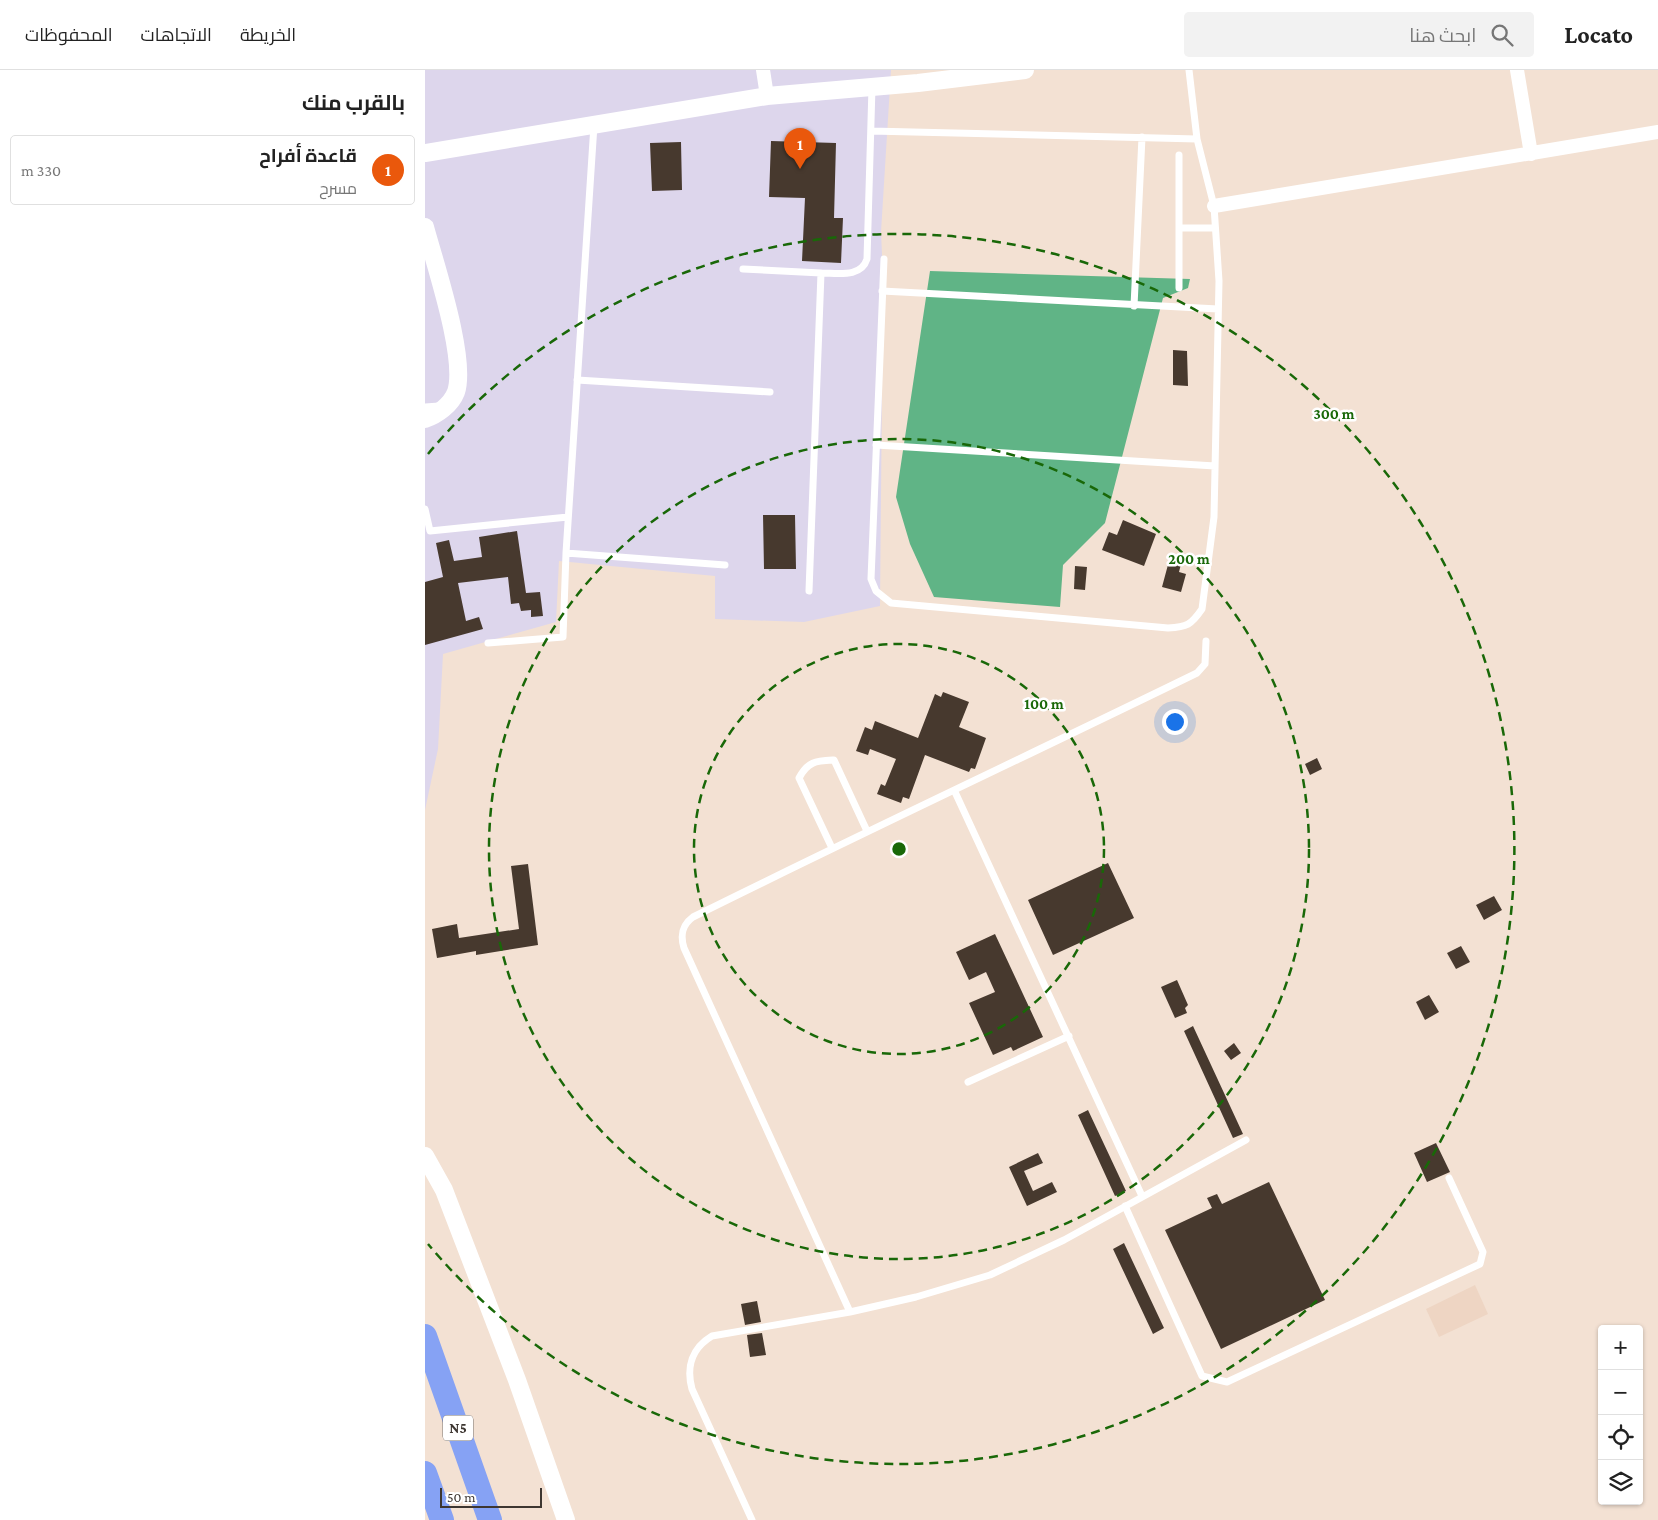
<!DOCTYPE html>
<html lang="ar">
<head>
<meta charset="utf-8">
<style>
	:root { --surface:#fff; --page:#f2f2f2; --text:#222; --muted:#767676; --line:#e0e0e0; --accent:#ea580c }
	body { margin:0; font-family:"Crimson Pro",Cairo,serif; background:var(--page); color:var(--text); direction:rtl }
	.controls { position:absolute; right:15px; bottom:15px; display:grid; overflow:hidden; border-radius:5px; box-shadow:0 1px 4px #0004 }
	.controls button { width:45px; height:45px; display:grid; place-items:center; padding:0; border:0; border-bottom:1px solid var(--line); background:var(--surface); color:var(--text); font:25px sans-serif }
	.scale { position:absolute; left:15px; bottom:12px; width:102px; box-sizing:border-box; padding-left:5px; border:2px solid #3d3631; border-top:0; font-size:14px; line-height:18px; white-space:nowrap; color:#3d3631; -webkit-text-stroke:4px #fff; paint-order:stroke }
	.you { position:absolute; left:749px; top:651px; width:18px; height:18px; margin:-12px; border:4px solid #fff; border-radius:50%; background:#1a73e8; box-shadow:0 0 0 8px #1a73e833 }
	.badge { display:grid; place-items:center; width:32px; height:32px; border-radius:50%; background:var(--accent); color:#fff; font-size:16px; font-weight:700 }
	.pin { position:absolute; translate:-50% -41px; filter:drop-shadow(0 1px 2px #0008) }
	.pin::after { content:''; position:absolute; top:26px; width:18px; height:15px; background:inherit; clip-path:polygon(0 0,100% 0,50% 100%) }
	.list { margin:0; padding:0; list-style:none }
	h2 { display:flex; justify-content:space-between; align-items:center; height:65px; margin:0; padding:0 20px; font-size:21px }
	h2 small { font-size:16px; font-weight:400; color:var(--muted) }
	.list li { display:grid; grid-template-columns:32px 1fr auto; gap:15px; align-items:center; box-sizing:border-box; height:70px; margin:0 10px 10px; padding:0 10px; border:1px solid var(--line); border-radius:5px }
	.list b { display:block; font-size:19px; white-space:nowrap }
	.list p { margin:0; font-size:16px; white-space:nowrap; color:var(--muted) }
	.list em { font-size:16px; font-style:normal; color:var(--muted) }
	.icon { flex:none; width:28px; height:28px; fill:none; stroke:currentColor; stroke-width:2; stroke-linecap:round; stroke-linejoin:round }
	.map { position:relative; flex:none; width:1233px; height:1450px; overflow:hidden; direction:ltr }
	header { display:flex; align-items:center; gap:30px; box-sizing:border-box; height:70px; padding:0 25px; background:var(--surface); border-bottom:1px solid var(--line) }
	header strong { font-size:24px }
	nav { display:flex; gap:28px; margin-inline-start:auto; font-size:18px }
	.search { width:350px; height:45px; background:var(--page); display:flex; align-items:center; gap:12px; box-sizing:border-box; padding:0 18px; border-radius:5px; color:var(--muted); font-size:19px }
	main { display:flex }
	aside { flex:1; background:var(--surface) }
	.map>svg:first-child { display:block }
</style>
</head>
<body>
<header>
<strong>Locato</strong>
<div class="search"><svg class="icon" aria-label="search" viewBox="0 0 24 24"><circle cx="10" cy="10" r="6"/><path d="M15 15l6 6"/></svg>ابحث هنا</div>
<nav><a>الخريطة</a><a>الاتجاهات</a><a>المحفوظات</a></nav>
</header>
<main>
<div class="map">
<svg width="1233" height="1450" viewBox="0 0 1233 1450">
	<rect width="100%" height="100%" fill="#f3e1d3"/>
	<!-- commercial -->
	<path fill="#ddd6ec" d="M 0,0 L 466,0 L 456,162 L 458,207 L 455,536 L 379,552 L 290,549 L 290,506 L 134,491 L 131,552 L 18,584 L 13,679 L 0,740 Z"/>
	<!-- built -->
	<path fill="#eed5c3" d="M 1050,1215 L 1063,1244 L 1014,1267 L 1001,1239 Z"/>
	<!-- forest -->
	<path fill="#60b486" d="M 505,201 L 765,209 L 763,218 L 738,228 L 680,453 L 638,495 L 635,537 L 509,527 L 485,474 L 471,427 Z"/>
	<!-- building -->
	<path fill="#47392e" d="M 346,71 L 411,73 L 409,148 L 418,148 L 416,193 L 377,191 L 380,128 L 344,127 Z
		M 256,72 L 257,120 L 227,121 L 225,73 Z
		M 748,280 L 762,281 L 763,316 L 748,315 Z
		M 338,445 L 370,445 L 371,499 L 339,499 Z
		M 698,450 L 731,464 L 719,496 L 677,480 L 684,462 L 692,465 Z
		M 92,461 L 101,523 L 115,522 L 118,546 L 106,547 L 106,540 L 96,541 L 94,533 L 86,534 L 83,507 L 33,513 L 41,551 L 54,547 L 58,559 L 0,575 L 0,512 L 18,507 L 11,473 L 24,470 L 29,491 L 57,487 L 54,467 Z
		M 744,491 L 756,494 L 754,502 L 761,504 L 756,522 L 737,517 Z
		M 650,496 L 662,497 L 660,520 L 649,519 Z
		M 518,622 L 544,632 L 534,657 L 561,668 L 550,699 L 546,698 L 544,702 L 500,685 L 484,729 L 478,727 L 476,733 L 452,724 L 456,714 L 460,716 L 471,689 L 445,679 L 443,685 L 431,681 L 440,657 L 447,660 L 450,651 L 493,668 L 510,624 L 516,627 Z
		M 892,688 L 897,699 L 885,705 L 880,694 Z
		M 683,793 L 709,848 L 628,885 L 603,830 Z
		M 103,794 L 113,875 L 51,885 L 51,881 L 12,888 L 7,859 L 32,854 L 34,868 L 94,859 L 86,796 Z
		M 1069,826 L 1077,840 L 1059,850 L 1051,835 Z
		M 570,864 L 618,967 L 588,981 L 586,977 L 568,985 L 544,933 L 570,922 L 561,902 L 544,910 L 531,882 Z
		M 1036,876 L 1045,892 L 1031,899 L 1022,883 Z
		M 752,910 L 763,935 L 760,938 L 762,943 L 750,948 L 736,917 Z
		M 1004,925 L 1014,942 L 1000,950 L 991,932 Z
		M 768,956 L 818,1064 L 808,1068 L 759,961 Z
		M 809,973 L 816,983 L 806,990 L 799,981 Z
		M 663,1040 L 701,1121 L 690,1126 L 653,1045 Z
		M 1011,1073 L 1025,1102 L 1002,1112 L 989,1083 Z
		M 613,1083 L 618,1093 L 599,1101 L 608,1121 L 627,1112 L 632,1122 L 602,1136 L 584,1097 Z
		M 844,1112 L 900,1230 L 796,1279 L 740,1160 L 787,1138 L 782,1128 L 792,1124 L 797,1134 Z
		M 699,1173 L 739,1258 L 728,1264 L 688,1179 Z
		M 332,1231 L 336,1252 L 320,1255 L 316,1234 Z
		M 337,1263 L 341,1285 L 325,1287 L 322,1265 Z"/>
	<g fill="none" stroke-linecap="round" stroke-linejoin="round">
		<!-- service -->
		<path stroke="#fff" stroke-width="7" d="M 764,0 L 772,69
			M 446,61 L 772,69 L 789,136 L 794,211 L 789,447 L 777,539 C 766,555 762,557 743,558 L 466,533 L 451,521 L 446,509 L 459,189
			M 755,158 L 790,158
			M 318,199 L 396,203
			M 754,218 L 754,85
			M 457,221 L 793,239
			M 709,236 L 717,67
			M 152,310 L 345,322
			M 0,337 L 14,336
			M 451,375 L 790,396
			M 0,439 L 5,461 L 143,447
			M 141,483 L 300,495
			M 384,521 L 396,203 C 413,203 436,208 442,189 L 447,17
			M 63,573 L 138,567 L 141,483 L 169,55
			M 530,722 L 717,1126
			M 407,778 L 374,708 C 383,691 391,691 409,690 L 442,761
			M 543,1012 L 644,966
			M 700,1136 L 777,1306 L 802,1312 L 1055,1194 L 1058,1182 L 1024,1108
			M 425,1242 L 259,878 C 255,865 257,855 268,847 C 435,764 604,685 772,603 L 780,594 L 781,571
			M 327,1450 L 267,1319 C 261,1297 267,1278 287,1266 L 425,1242 L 491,1227 L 565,1205 L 639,1170 L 821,1070"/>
		<!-- minor -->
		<path stroke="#fff" stroke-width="14" d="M 338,0 L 342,26
			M 1092,0 L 1106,84
			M 789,136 L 1233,62"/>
		<!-- tertiary -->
		<path stroke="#fff" stroke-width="18" d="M 0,83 L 342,26 L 493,13 L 600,0
			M 0,157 C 10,194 42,289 31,322 C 26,335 12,345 0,349
			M 0,1086 L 19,1120 L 92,1310 L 141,1450"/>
		<!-- trunk -->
		<path stroke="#86a2f4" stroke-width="24" d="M 0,1266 L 65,1450
			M 0,1403 L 17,1450"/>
	</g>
	<!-- distance rings -->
	<g fill="none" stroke="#196808" stroke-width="2.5" stroke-dasharray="9 6">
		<circle cx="474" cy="779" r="205"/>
		<circle cx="474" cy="779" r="410"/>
		<path d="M3 384A615 615 0 1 1 3 1174"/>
	</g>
	<g text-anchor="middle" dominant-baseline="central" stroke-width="5" stroke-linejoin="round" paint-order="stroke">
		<!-- shield labels -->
		<rect fill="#fff" stroke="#77726f" stroke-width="1" x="18" y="1345.5" width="30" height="25" rx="4"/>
		<g font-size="15" font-weight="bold" fill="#3d3631">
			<text x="33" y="1358">N5</text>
		</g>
	</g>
	<circle cx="474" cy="779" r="8" fill="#196808" stroke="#fff" stroke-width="2.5"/>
	<g font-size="15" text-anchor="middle" font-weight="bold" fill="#196808" stroke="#fff" stroke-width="5" stroke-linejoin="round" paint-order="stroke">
		<text x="909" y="349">300 m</text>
		<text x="764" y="494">200 m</text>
		<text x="619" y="639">100 m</text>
	</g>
</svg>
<div class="controls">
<button>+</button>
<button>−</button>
<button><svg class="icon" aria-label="locate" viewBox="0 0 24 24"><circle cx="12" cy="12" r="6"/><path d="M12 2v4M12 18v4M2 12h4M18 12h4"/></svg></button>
<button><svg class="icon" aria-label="layers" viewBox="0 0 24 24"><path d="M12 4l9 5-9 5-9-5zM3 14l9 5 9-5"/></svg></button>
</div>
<div class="scale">50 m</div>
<div class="you"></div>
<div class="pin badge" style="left:375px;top:99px">1</div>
</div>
<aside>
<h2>بالقرب منك<small></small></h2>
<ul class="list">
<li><span class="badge">1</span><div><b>قاعدة أفراح</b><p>مسرح</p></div><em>330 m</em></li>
</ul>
</aside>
</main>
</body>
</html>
